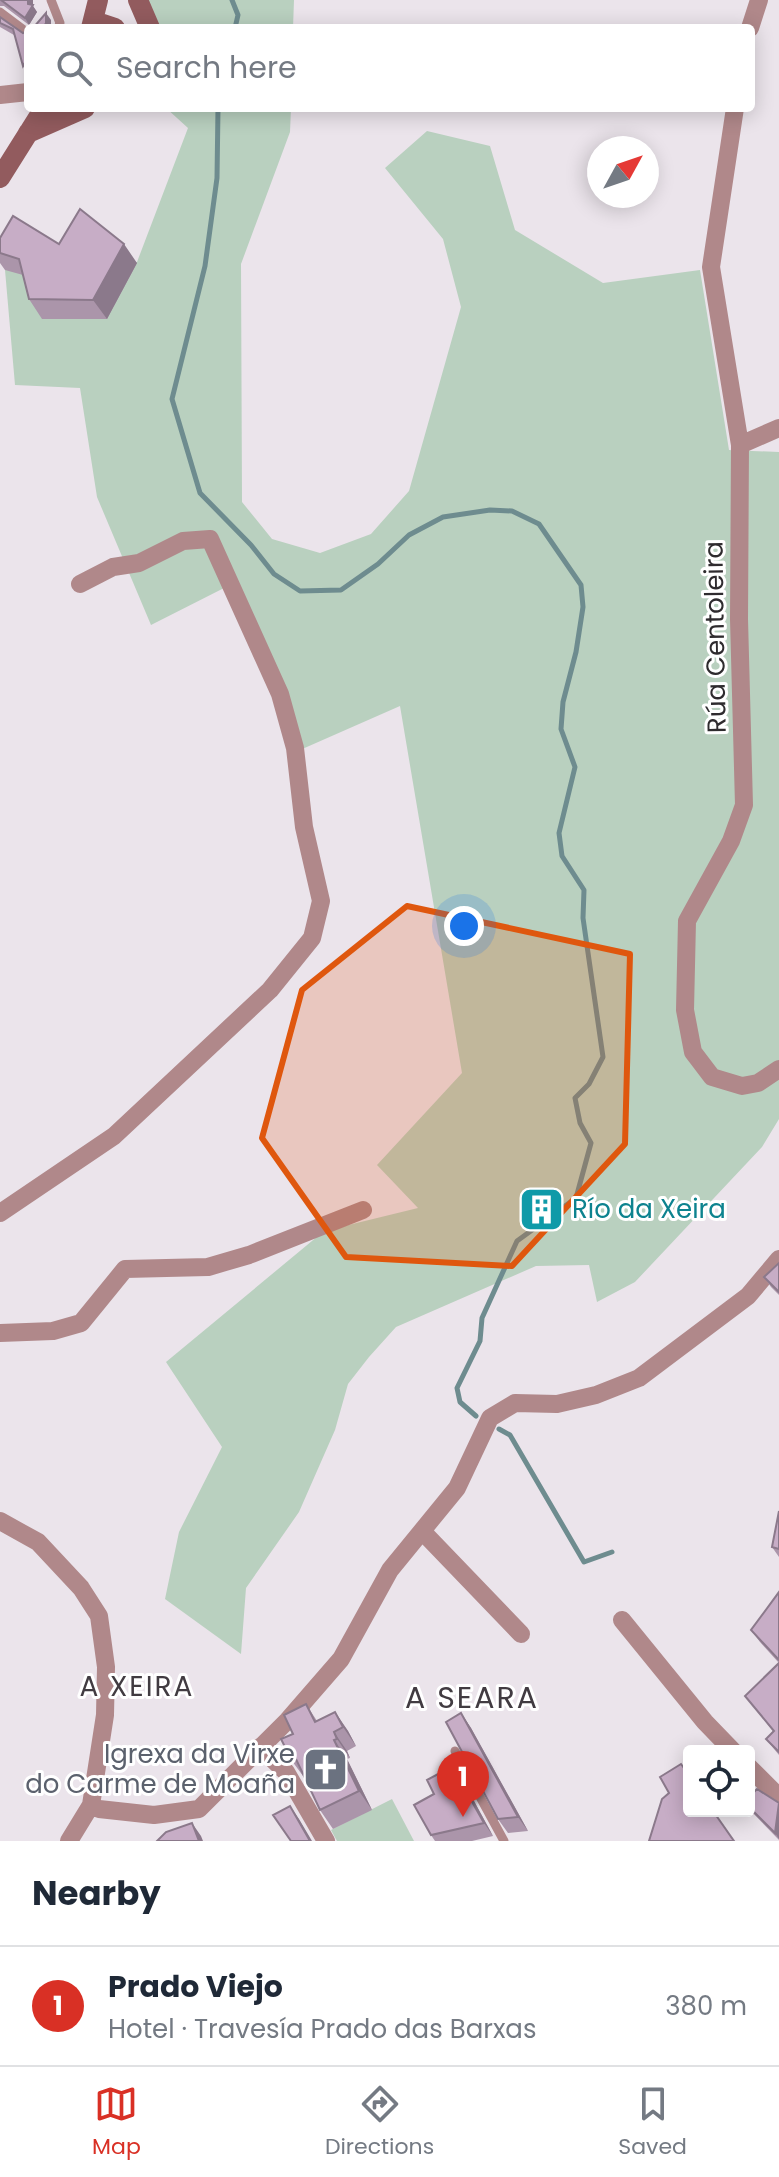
<!DOCTYPE html>
<html lang="en">
<head>
<meta charset="utf-8">
<style>
	:root { --surface:#fff; --page:#f2f2f3; --text:#1f2937; --muted:#747a83; --line:#e0e1e3; --accent:#d93025 }
	body { margin:0; font-family:Poppins,sans-serif; background:var(--page); color:var(--text) }
	.controls { position:absolute; right:24px; bottom:24px; display:grid; overflow:hidden; border-radius:8px; box-shadow:0 4px 20px #0003 }
	.controls button { width:72px; height:72px; display:grid; place-items:center; padding:0; border:0; border-bottom:2px solid var(--line); background:var(--surface); color:var(--text); font:40px sans-serif }
	.compass { position:absolute; left:587px; top:136px; width:72px; height:72px; border-radius:50%; background:var(--surface); box-shadow:0 4px 20px #0003; rotate:50deg }
	.you { position:absolute; left:464px; top:926px; width:28px; height:28px; margin:-20px; border:6px solid #fff; border-radius:50%; background:#1a73e8; box-shadow:0 0 0 12px #1a73e833 }
	.badge { display:grid; place-items:center; width:52px; height:52px; border-radius:50%; background:var(--accent); color:#fff; font-size:26px; font-weight:700 }
	.pin { position:absolute; translate:-50% -66px; filter:drop-shadow(0 2px 4px #0008) }
	.pin::after { content:''; position:absolute; top:42px; width:28px; height:24px; background:inherit; clip-path:polygon(0 0,100% 0,50% 100%) }
	.list { margin:0; padding:0; list-style:none }
	h2 { display:flex; justify-content:space-between; align-items:center; height:104px; margin:0; padding:0 32px; font-size:34px }
	h2 small { font-size:26px; font-weight:400; color:var(--muted) }
	.list li { display:grid; grid-template-columns:52px 1fr auto; gap:24px; align-items:center; box-sizing:border-box; height:120px; padding:0 32px; border-top:2px solid var(--line) }
	.list b { display:block; font-size:30px; white-space:nowrap }
	.list p { margin:0; font-size:26px; white-space:nowrap; color:var(--muted) }
	.list em { font-size:26px; font-style:normal; color:var(--muted) }
	.icon { flex:none; width:44px; height:44px; fill:none; stroke:currentColor; stroke-width:2; stroke-linecap:round; stroke-linejoin:round }
	.map { position:relative; flex:none; width:779px; height:1841px; overflow:hidden }
	.search { position:absolute; background:var(--surface); box-shadow:0 4px 20px #0003; left:24px; right:24px; top:24px; height:88px; display:flex; align-items:center; gap:20px; box-sizing:border-box; padding:0 28px; border-radius:8px; color:var(--muted); font-size:30px }
	.sheet { height:224px; background:var(--surface) }
	nav { display:flex; justify-content:space-around; align-items:center; box-sizing:border-box; height:112px; border-top:2px solid var(--line); background:var(--surface); font-size:22px; color:var(--muted) }
	nav a { display:grid; justify-items:center; gap:4px }
	nav .on { color:var(--accent) }
	.map>svg:first-child { display:block }
</style>
</head>
<body>
<div class="map">
<svg width="779" height="1841" viewBox="0 0 779 1841">
	<rect width="100%" height="100%" fill="#ebe4eb"/>
	<!-- green -->
	<path fill="#b9d0bf" d="M 148,0 L 294,0 L 293,28 L 159,28 Z
		M 166,108 L 291,108 L 290,132 L 241,264 L 242,502 L 272,539 L 320,553 L 371,534 L 409,491 L 461,307 L 443,239 L 385,168 L 427,131 L 490,146 L 515,230 L 603,283 L 700,270 L 729,450 L 779,452 L 779,1119 L 762,1147 L 635,1282 L 597,1302 L 589,1265 L 536,1266 L 396,1327 L 369,1357 L 348,1384 L 335,1430 L 299,1512 L 246,1588 L 241,1654 L 165,1599 L 179,1532 L 222,1447 L 166,1362 L 324,1231 L 418,1208 L 377,1165 L 462,1073 L 400,706 L 300,750 L 228,586 L 151,625 L 97,497 L 80,388 L 15,385 L 5,270 L 27,236 L 72,263 L 137,262 L 188,128 Z
		M 392,1799 L 414,1841 L 337,1841 L 331,1830 Z"/>
	<g fill="none" stroke-linecap="round" stroke-linejoin="round">
		<!-- stream -->
		<path stroke="#6e8c8f" stroke-width="5" d="M 232,0 L 238,15 L 235,28
			M 218,108 L 217,178 L 205,266 L 172,399 L 200,493 L 251,545 L 274,574 L 300,591 L 341,590 L 378,564 L 409,535 L 443,517 L 490,510 L 512,511 L 539,524 L 581,585 L 583,607 L 576,652 L 563,702 L 561,729 L 575,767 L 559,833 L 562,856 L 584,890 L 583,918 L 603,1057 L 589,1084 L 575,1098 L 580,1123 L 591,1143 L 576,1198 L 517,1241 L 482,1318 L 480,1341 L 457,1388 L 460,1402 L 476,1416
			M 499,1429 L 510,1435 L 584,1562 L 612,1552"/>
		<!-- service -->
		<path stroke="#b0888a" stroke-width="9" d="M 51,0 L 60,23 L 58,28
			M 0,12 L 28,33
			M 455,1751 L 504,1841"/>
		<!-- minor -->
		<path stroke="#b0888a" stroke-width="18" d="M 750,28 L 759,0
			M 0,95 L 28,92
			M 735,108 L 711,267 L 740,445 L 739,619 L 744,805 L 731,841 L 687,921 L 685,1010 L 693,1052 L 712,1077 L 742,1086 L 758,1083 L 779,1069
			M 740,445 L 779,428
			M 0,1213 L 114,1136 L 270,990 L 312,938 L 321,901 L 304,827 L 295,748 L 280,694 L 210,539 L 183,541 L 139,563 L 113,567 L 80,584
			M 0,1333 L 53,1331 L 81,1323 L 125,1269 L 208,1267 L 249,1255 L 363,1210
			M 0,1521 L 38,1542 L 81,1588 L 99,1616 L 106,1667 L 105,1715 L 91,1805 L 69,1841
			M 422,1531 L 521,1634
			M 622,1620 L 705,1722 L 733,1751
			M 260,1747 L 286,1772 L 326,1841
			M 749,1767 L 779,1797
			M 91,1805 L 99,1809 L 154,1815 L 199,1809 L 288,1720 L 341,1659 L 390,1570 L 457,1488 L 490,1418 L 515,1403 L 557,1404 L 596,1395 L 639,1378 L 748,1296 L 779,1259"/>
		<!-- secondary -->
		<path stroke="#925b5e" stroke-width="20" d="M 138,0 L 150,28
			M 94,21 L 115,28
			M 91,28 L 98,0
			M 28,133 L 85,108
			M 0,178 L 44,108"/>
	</g>
	<!-- wall -->
	<path fill="#ab95aa" d="M 0,0 L 33,6 L 37,12 L 29,25 L 4,6 L 0,6 Z
		M 0,17 L 23,33 L 14,35 L 0,27 Z
		M 0,238 L 59,244 L 137,263 L 107,319 L 42,319 L 29,299 L 23,275 L 5,270 L 0,263 Z
		M 779,1263 L 779,1295 L 771,1287 L 764,1277 Z
		M 779,1511 L 779,1557 L 772,1547 Z
		M 779,1592 L 779,1663 L 760,1642 L 751,1630 Z
		M 779,1663 L 779,1755 L 766,1739 L 773,1731 L 745,1696 Z
		M 306,1704 L 317,1721 L 335,1712 L 348,1731 L 356,1746 L 347,1751 L 350,1758 L 347,1759 L 372,1810 L 333,1829 L 320,1810 L 306,1780 L 292,1761 L 293,1734 Z
		M 461,1713 L 471,1728 L 528,1831 L 508,1833 L 498,1819 Z
		M 442,1772 L 449,1782 L 468,1790 L 493,1836 L 472,1841 L 435,1841 L 431,1835 L 434,1794 Z
		M 749,1797 L 779,1803 L 779,1840 L 749,1809 Z"/>
	<!-- shaded-wall -->
	<path fill="#8b798b" d="M 28,0 L 33,0 L 33,6 L 37,12 L 29,25 L 25,18 Z
		M 46,13 L 51,20 L 51,28 L 43,28 Z
		M 28,57 L 28,73 L 23,66 Z
		M 124,244 L 137,263 L 107,319 L 93,300 Z
		M 548,1202 L 551,1207 L 541,1220 L 538,1215 Z
		M 335,1712 L 348,1731 L 356,1746 L 343,1727 Z
		M 461,1713 L 471,1728 L 528,1831 L 518,1817 Z
		M 334,1732 L 347,1751 L 350,1758 L 337,1739 Z
		M 334,1740 L 347,1759 L 372,1810 L 359,1791 Z
		M 458,1777 L 468,1790 L 493,1836 L 484,1823 Z
		M 290,1806 L 299,1819 L 312,1841 L 310,1841 Z
		M 779,1806 L 779,1839 L 775,1833 Z
		M 192,1823 L 201,1836 L 203,1841 L 199,1841 Z"/>
	<!-- building -->
	<path fill="#c7adc6" stroke="#8b798b" stroke-width="2" d="M 1,0 L 28,0 L 28,4 L 33,5 L 25,18 Z
		M 46,13 L 46,23 L 43,28 L 33,28 Z
		M 0,17 L 23,33 L 28,31 L 28,57 L 23,66 L 13,29 L 0,23 Z
		M 80,209 L 124,244 L 93,300 L 29,299 L 19,259 L 0,253 L 0,238 L 13,216 L 59,244 Z
		M 538,1194 L 548,1202 L 538,1215 L 528,1207 Z
		M 779,1263 L 779,1292 L 764,1277 Z
		M 779,1511 L 779,1549 L 772,1547 Z
		M 779,1592 L 779,1660 L 751,1630 Z
		M 779,1663 L 779,1752 L 766,1739 L 774,1731 L 745,1696 Z
		M 306,1704 L 315,1722 L 335,1712 L 343,1727 L 334,1732 L 337,1739 L 334,1740 L 359,1791 L 320,1810 L 296,1759 L 292,1761 L 281,1739 L 293,1734 L 284,1715 Z
		M 461,1713 L 518,1817 L 498,1819 L 446,1722 Z
		M 681,1764 L 689,1775 L 689,1811 L 713,1811 L 734,1841 L 649,1841 L 662,1799 L 669,1793 L 660,1777 Z
		M 442,1772 L 447,1783 L 458,1777 L 484,1823 L 431,1835 L 414,1805 L 434,1794 L 427,1780 Z
		M 757,1789 L 779,1803 L 775,1833 L 749,1807 L 749,1797 Z
		M 290,1806 L 310,1841 L 291,1841 L 273,1815 Z
		M 192,1823 L 199,1841 L 157,1841 L 166,1832 Z"/>
	<!-- marked area -->
	<path fill="#df570e" fill-opacity="0.2" stroke="#df570e" stroke-width="6" stroke-linejoin="round" d="M 407,906 L 630,954 L 625,1144 L 512,1266 L 346,1257 L 262,1138 L 302,990 Z"/>
	<!-- icons -->
	<defs>
		<symbol id="building-square" viewBox="-11 -11 22 22"><rect x="-9" y="-9" width="18" height="18" rx="4" fill="#0f9aa8" stroke="#fff"/><path d="M-4-6H4V6H1V3H-1V6H-4ZM-2.5-4.3h1.7v1.8h-1.7ZM.8-4.3h1.7v1.8H.8ZM-2.5-1h1.7V.8h-1.7ZM.8-1h1.7V.8H.8Z" fill="#fff"/></symbol>
		<symbol id="church-square" viewBox="-11 -11 22 22"><rect x="-9" y="-9" width="18" height="18" rx="4" fill="#6b7280" stroke="#fff"/><path d="M-1.2-6h2.4v3.5h3.3v2.4h-3.3V6h-2.4V-.1h-3.3v-2.4h3.3Z" fill="#fff"/></symbol>
	</defs>
	<g fill-rule="evenodd">
		<use href="#building-square" x="516" y="1184" width="51" height="51"/>
		<use href="#church-square" x="300" y="1744" width="51" height="51"/>
	</g>
	<g text-anchor="middle" dominant-baseline="central" stroke-width="6" stroke-linejoin="round" paint-order="stroke">
		<!-- street labels -->
		<g font-size="26" fill="#2e2b2e" stroke="#fff">
			<text transform="translate(715 637) rotate(-91)">Rúa Centoleira</text>
		</g>
		<!-- culture labels -->
		<g font-size="26" fill="#0d838f" stroke="#fff" text-anchor="start">
			<text x="572" y="1209">Río da Xeira</text>
		</g>
		<!-- worship labels -->
		<g font-size="26" fill="#5b616d" stroke="#fff" text-anchor="end">
			<text x="295" y="1754">Igrexa da Virxe<tspan x="295" dy="30">do Carme de Moaña</tspan></text>
		</g>
		<!-- neighbourhood labels -->
		<g font-size="28" letter-spacing="2" fill="#413b41" stroke="#fff">
			<text x="137" y="1686">A XEIRA</text>
		</g>
		<!-- quarter labels -->
		<g font-size="30" letter-spacing="2" fill="#413b41" stroke="#fff">
			<text x="472" y="1697">A SEARA</text>
		</g>
	</g>
</svg>
<div class="controls">
<button><svg class="icon" aria-label="locate" viewBox="0 0 24 24"><circle cx="12" cy="12" r="6"/><path d="M12 2v4M12 18v4M2 12h4M18 12h4"/></svg></button>
</div>
<svg class="compass" viewBox="-18 -18 36 36"><path d="M0-13l5 13h-10z" fill="#e53935"/><path d="M0 13l5-13h-10z" fill="#747a83"/></svg>
<div class="you"></div>
<div class="pin badge" style="left:463px;top:1817px">1</div>
<div class="search"><svg class="icon" aria-label="search" viewBox="0 0 24 24"><circle cx="10" cy="10" r="6"/><path d="M15 15l6 6"/></svg>Search here</div>
</div>
<section class="sheet">
<h2>Nearby<small></small></h2>
<ul class="list">
<li><span class="badge">1</span><div><b>Prado Viejo</b><p>Hotel · Travesía Prado das Barxas</p></div><em>380 m</em></li>
</ul>
</section>
<nav>
<a class="on"><svg class="icon" aria-label="map" viewBox="0 0 24 24"><path d="M3 6l6-2 6 2 6-2v14l-6 2-6-2-6 2zM9 4v14M15 6v14"/></svg>Map</a>
<a><svg class="icon" aria-label="directions" viewBox="0 0 24 24"><path d="M12 3l9 9-9 9-9-9zM9 14v-3h6M13 9l2 2-2 2"/></svg>Directions</a>
<a><svg class="icon" aria-label="saved" viewBox="0 0 24 24"><path d="M7 4h10v16l-5-4-5 4z"/></svg>Saved</a>
</nav>
</body>
</html>
